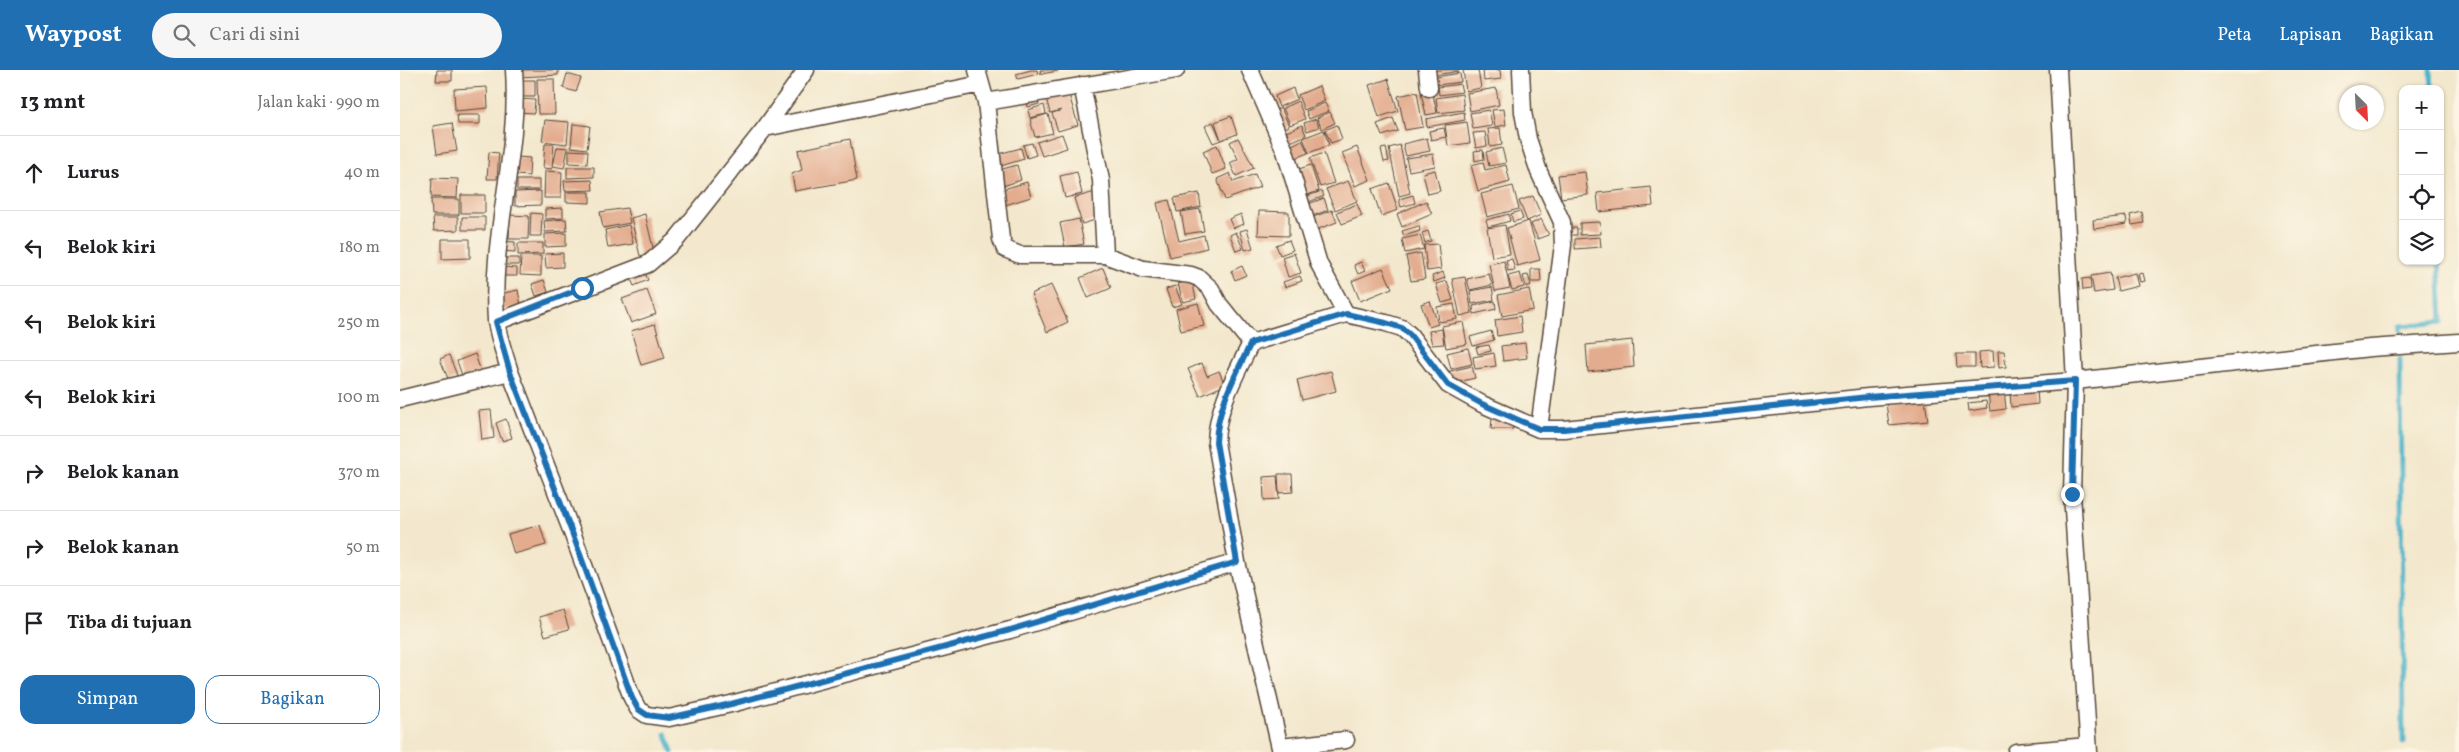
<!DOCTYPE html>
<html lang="id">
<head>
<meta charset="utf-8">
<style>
	:root { --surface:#fff; --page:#f6f6f6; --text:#202124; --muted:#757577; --line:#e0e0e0; --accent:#1f6fb2 }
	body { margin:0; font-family:Vollkorn,serif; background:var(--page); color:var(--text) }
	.controls { position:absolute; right:15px; top:15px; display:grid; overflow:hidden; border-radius:10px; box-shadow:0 1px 4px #0004 }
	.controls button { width:45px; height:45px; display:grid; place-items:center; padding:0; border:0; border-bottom:1px solid var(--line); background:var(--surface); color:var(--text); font:25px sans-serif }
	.compass { position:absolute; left:1939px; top:15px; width:45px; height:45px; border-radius:50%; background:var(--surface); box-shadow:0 1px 4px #0004; rotate:156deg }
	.stop { position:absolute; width:15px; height:15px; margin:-11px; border:4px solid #1f6fb2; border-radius:50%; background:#fff }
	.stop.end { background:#1f6fb2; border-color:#fff; box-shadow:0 1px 5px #0008 }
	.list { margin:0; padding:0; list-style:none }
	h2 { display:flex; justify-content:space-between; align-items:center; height:65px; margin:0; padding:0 20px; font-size:21px }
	h2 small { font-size:16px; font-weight:400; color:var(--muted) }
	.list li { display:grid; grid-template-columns:32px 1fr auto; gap:15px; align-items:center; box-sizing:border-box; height:75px; padding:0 20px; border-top:1px solid var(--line) }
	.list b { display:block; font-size:19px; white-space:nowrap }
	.list em { font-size:16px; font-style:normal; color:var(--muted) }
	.actions { display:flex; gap:10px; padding:15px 20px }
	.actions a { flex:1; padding:11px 0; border:1px solid var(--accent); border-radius:15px; text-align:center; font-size:18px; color:var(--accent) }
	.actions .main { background:var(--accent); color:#fff }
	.icon { flex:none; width:28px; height:28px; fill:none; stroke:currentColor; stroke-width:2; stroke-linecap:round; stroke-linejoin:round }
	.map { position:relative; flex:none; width:2059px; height:682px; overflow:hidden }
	header { display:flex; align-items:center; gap:30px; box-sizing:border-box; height:70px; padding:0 25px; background:var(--accent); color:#fff }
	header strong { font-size:24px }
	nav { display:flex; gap:28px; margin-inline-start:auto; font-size:18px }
	.search { width:350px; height:45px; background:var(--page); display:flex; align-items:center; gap:12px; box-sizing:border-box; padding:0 18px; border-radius:28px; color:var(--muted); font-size:19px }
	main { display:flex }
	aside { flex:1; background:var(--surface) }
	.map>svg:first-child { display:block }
</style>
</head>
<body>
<header>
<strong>Waypost</strong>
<div class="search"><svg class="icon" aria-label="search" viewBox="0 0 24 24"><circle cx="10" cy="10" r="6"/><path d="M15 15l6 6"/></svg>Cari di sini</div>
<nav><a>Peta</a><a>Lapisan</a><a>Bagikan</a></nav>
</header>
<main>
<aside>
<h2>13 mnt<small>Jalan kaki · 990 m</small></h2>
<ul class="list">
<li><svg class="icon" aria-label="ahead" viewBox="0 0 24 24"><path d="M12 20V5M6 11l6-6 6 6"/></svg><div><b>Lurus</b></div><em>40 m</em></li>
<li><svg class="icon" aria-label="left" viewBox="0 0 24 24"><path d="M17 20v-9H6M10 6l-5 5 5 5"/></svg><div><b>Belok kiri</b></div><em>180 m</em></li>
<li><svg class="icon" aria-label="left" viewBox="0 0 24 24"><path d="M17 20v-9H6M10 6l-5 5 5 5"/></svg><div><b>Belok kiri</b></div><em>250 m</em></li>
<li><svg class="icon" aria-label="left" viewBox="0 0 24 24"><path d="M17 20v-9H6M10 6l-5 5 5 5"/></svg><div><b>Belok kiri</b></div><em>100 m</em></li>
<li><svg class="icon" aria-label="right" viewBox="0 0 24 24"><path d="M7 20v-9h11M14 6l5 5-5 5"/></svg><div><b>Belok kanan</b></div><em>370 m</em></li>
<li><svg class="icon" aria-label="right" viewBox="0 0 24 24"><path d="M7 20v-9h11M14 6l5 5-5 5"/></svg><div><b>Belok kanan</b></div><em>50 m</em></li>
<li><svg class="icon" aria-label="arrive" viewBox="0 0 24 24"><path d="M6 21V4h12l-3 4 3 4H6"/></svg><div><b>Tiba di tujuan</b></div></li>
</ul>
<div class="actions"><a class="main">Simpan</a><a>Bagikan</a></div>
</aside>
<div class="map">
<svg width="2059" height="682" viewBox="0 0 2059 682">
	<rect width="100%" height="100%" fill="#fcf5e5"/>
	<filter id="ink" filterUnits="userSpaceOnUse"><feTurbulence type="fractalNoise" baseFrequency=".02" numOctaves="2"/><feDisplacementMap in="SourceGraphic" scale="10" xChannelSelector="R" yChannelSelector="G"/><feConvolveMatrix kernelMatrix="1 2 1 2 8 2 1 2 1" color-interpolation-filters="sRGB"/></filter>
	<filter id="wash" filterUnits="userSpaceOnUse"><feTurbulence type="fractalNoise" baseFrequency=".0096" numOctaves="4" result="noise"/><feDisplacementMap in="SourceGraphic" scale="20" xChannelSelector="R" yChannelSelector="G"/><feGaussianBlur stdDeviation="1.12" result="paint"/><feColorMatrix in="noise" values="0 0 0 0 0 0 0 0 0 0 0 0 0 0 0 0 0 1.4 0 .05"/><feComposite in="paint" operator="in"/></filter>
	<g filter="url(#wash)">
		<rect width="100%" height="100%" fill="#f3e8cd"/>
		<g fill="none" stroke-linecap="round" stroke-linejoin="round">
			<!-- stream -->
			<path stroke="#4bb3c9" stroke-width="5" d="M 2031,0 L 2032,19
				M 2000,263 L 2000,256 L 2042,252 L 2039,191
				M 2000,289 L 2003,672
				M 266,664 L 272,682"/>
		</g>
		<g id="blocks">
			<!-- building -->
			<path fill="#e3ac8e" d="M 37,0 L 52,0 L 52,11 L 36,11 Z
				M 118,0 L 158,0 L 158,5 L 119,7 Z
				M 631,0 L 637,0 L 638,4 L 618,9 L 616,4 Z
				M 640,0 L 658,0 L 658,1 L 641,4 Z
				M 1035,0 L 1059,0 L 1059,1 L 1036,5 Z
				M 1063,0 L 1078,0 L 1081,18 L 1066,21 Z
				M 1083,0 L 1100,0 L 1101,9 L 1084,11 Z
				M 1060,3 L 1061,12 L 1037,15 L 1036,7 Z
				M 167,4 L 181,8 L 176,22 L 163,18 Z
				M 137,9 L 154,9 L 155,44 L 138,44 Z
				M 988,9 L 998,41 L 979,47 L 969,15 Z
				M 117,10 L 135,10 L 135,27 L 117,27 Z
				M 1060,14 L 1062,22 L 1039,25 L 1038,17 Z
				M 919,16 L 925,31 L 904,40 L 898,25 Z
				M 87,17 L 88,38 L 55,41 L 54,19 Z
				M 667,18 L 678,55 L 658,61 L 652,43 L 662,40 L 650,43 L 645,24 Z
				M 893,18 L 897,29 L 879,37 L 875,26 Z
				M 1096,18 L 1099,35 L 1070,41 L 1067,23 Z
				M 1032,20 L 1037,43 L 1026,45 L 1021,23 Z
				M 1017,22 L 1023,57 L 1005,60 L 998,26 Z
				M 1062,24 L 1064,40 L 1038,43 L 1036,28 Z
				M 636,26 L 639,34 L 628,37 L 626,29 Z
				M 116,29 L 135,30 L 134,43 L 116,42 Z
				M 898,31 L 905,49 L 890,55 L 883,38 Z
				M 925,33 L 929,41 L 909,49 L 906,41 Z
				M 644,35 L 646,44 L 630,48 L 628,40 Z
				M 881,38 L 889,56 L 880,60 L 873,41 Z
				M 1104,39 L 1106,55 L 1095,57 L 1092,40 Z
				M 1089,40 L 1092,56 L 1073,59 L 1070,43 Z
				M 930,42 L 935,53 L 922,59 L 917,48 Z
				M 1064,42 L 1065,50 L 1027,57 L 1026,49 Z
				M 648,44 L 653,63 L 635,67 L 630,49 Z
				M 57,45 L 80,45 L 80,54 L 58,54 Z
				M 831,46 L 837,64 L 821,70 L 815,52 Z
				M 993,48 L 998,61 L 982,66 L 977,54 Z
				M 916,49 L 919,57 L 907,61 L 904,53 Z
				M 145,50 L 169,52 L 167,74 L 142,71 Z
				M 813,52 L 821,70 L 813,73 L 805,56 Z
				M 1067,52 L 1070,73 L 1048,76 L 1045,55 Z
				M 52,53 L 57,81 L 37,84 L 33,56 Z
				M 173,54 L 190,56 L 187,79 L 171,77 Z
				M 902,55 L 906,65 L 884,75 L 880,65 Z
				M 937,55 L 942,69 L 931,73 L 925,60 Z
				M 1044,58 L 1046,67 L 1031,70 L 1029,61 Z
				M 1100,58 L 1102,75 L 1090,77 L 1088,59 Z
				M 924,60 L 929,75 L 909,83 L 903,68 Z
				M 1085,62 L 1087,76 L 1076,78 L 1073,63 Z
				M 662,64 L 667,78 L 642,86 L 637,72 Z
				M 838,68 L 854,98 L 836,106 L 830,93 L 838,89 L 830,72 Z
				M 1027,68 L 1030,81 L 1006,86 L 1003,74 Z
				M 450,69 L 457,110 L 395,121 L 392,104 L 402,100 L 398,80 Z
				M 902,70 L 908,83 L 895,88 L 890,76 Z
				M 632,73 L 636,85 L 627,88 L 623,75 Z
				M 145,74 L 154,74 L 152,99 L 143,98 Z
				M 817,75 L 826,99 L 812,104 L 803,81 Z
				M 1000,75 L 1010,123 L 999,126 L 989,78 Z
				M 157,77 L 168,78 L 164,98 L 153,96 Z
				M 957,77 L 970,110 L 955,116 L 942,83 Z
				M 621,78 L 624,89 L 601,96 L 598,84 Z
				M 986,78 L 989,91 L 984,92 L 981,79 Z
				M 1102,78 L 1106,93 L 1089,96 L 1086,82 Z
				M 169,80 L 188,81 L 187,94 L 169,93 Z
				M 1083,80 L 1084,89 L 1075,91 L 1074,81 Z
				M 89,82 L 99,83 L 97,109 L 87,109 Z
				M 924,83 L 934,113 L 920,117 L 910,88 Z
				M 1033,84 L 1035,96 L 1009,101 L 1006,88 Z
				M 118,87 L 130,88 L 129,106 L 116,105 Z
				M 1083,92 L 1085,100 L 1106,95 L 1110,112 L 1078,121 L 1071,95 Z
				M 617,95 L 621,110 L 603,116 L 599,100 Z
				M 911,95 L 919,121 L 904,126 L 896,100 Z
				M 167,97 L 194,97 L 194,107 L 167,108 Z
				M 1035,100 L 1040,121 L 1028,124 L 1023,103 Z
				M 145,101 L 162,102 L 161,128 L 144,128 Z
				M 677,102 L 682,124 L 665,128 L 660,106 Z
				M 1185,102 L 1188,125 L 1161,128 L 1158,105 Z
				M 830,103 L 833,112 L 855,104 L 860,117 L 825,130 L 817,109 Z
				M 32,108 L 58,109 L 57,128 L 31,127 Z
				M 117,110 L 139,110 L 139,120 L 117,120 Z
				M 192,110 L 193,120 L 165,121 L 164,111 Z
				M 948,111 L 957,131 L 935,140 L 926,119 Z
				M 627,112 L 631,127 L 602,136 L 597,121 Z
				M 989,113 L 998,140 L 981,146 L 972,119 Z
				M 1113,116 L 1119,139 L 1087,147 L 1081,124 Z
				M 1251,117 L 1253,136 L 1199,142 L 1197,123 Z
				M 141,121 L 141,135 L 115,136 L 115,122 Z
				M 922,121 L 924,126 L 904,134 L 902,128 Z
				M 166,122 L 190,122 L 190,133 L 166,132 Z
				M 695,122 L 702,148 L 682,154 L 674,128 Z
				M 799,123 L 801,137 L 777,142 L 774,128 Z
				M 61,125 L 85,125 L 85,143 L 61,143 Z
				M 1013,125 L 1015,133 L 1001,137 L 999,129 Z
				M 1133,126 L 1141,145 L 1127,151 L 1119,131 Z
				M 924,128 L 928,140 L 910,147 L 906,135 Z
				M 31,129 L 59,129 L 59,145 L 32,145 Z
				M 769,130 L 779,171 L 804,165 L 807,178 L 770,187 L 757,133 Z
				M 1026,131 L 1032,144 L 1002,157 L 997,144 Z
				M 957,134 L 962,146 L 942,154 L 937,142 Z
				M 163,138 L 163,148 L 145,149 L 145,139 Z
				M 227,138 L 230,153 L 203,158 L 200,142 Z
				M 800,139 L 804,161 L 785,164 L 781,142 Z
				M 932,140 L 937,152 L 913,161 L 908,149 Z
				M 859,141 L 889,142 L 889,166 L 858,165 Z
				M 1120,141 L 1123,149 L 1113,152 L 1111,144 Z
				M 1742,142 L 1744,153 L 1732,155 L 1730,145 Z
				M 131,143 L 142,144 L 141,166 L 130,166 Z
				M 245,144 L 254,182 L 240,186 L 231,148 Z
				M 841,144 L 844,154 L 833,158 L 829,149 Z
				M 1109,144 L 1110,151 L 1088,157 L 1086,150 Z
				M 110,145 L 129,146 L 128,169 L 109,169 Z
				M 1726,146 L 1727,154 L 1694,159 L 1693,150 Z
				M 33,147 L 58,147 L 58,160 L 34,161 Z
				M 62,147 L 85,147 L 85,160 L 62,160 Z
				M 166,149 L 167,161 L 145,162 L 144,151 Z
				M 679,149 L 684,174 L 665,177 L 660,153 Z
				M 1141,149 L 1149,165 L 1138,169 L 1131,154 Z
				M 1129,151 L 1140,190 L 1117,196 L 1107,158 Z
				M 1200,152 L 1201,164 L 1180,165 L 1180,153 Z
				M 229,155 L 233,174 L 208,178 L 205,160 Z
				M 1105,155 L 1110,184 L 1092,187 L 1087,158 Z
				M 1019,156 L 1020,161 L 1004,166 L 1002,161 Z
				M 1168,158 L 1177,158 L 1177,165 L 1168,165 Z
				M 847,159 L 853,178 L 845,180 L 840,161 Z
				M 1028,161 L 1031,171 L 1025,173 L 1022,163 Z
				M 836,162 L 843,179 L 836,181 L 830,165 Z
				M 166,163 L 166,176 L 145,177 L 145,164 Z
				M 1020,165 L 1024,179 L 1005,183 L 1002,169 Z
				M 1200,167 L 1201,177 L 1175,179 L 1175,169 Z
				M 42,169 L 70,169 L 70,188 L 42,189 Z
				M 889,170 L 893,180 L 880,185 L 876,175 Z
				M 100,171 L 115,172 L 115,182 L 99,181 Z
				M 118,173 L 143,173 L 143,184 L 118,185 Z
				M 1038,174 L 1041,199 L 1027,201 L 1024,175 Z
				M 163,183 L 163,197 L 146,198 L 145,184 Z
				M 894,183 L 901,203 L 888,207 L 882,187 Z
				M 1021,183 L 1025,209 L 1011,211 L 1006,186 Z
				M 121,186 L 141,186 L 141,206 L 120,205 Z
				M 99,188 L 119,188 L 119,195 L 99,195 Z
				M 1112,189 L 1115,200 L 1108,201 L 1106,190 Z
				M 1104,191 L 1110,218 L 1095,221 L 1089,194 Z
				M 961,192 L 965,201 L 958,204 L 954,195 Z
				M 242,196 L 248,210 L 234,216 L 228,202 Z
				M 842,196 L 846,205 L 835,210 L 831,201 Z
				M 98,197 L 117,198 L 117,206 L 98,206 Z
				M 703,198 L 711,218 L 688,228 L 680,208 Z
				M 983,198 L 992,218 L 960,231 L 952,211 Z
				M 1131,199 L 1140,199 L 1141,212 L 1131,212 Z
				M 1043,202 L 1045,208 L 1034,212 L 1032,206 Z
				M 1120,203 L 1124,217 L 1112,220 L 1108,206 Z
				M 1710,203 L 1713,220 L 1694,223 L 1691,206 Z
				M 1735,203 L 1738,216 L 1718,221 L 1715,208 Z
				M 1743,203 L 1745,211 L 1740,212 L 1738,204 Z
				M 1089,204 L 1092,215 L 1070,220 L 1067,209 Z
				M 1128,205 L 1131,215 L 1126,217 L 1123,206 Z
				M 900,206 L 902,211 L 885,217 L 883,212 Z
				M 1065,207 L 1072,243 L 1060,246 L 1052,209 Z
				M 1690,208 L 1691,219 L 1683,220 L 1682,209 Z
				M 144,210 L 148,222 L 136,226 L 132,214 Z
				M 792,210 L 796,229 L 783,232 L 778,214 Z
				M 1047,211 L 1053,230 L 1042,233 L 1036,214 Z
				M 651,215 L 668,252 L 647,262 L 631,224 Z
				M 775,216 L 782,234 L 772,237 L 766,219 Z
				M 1092,217 L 1094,230 L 1072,234 L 1070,221 Z
				M 1129,219 L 1133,240 L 1102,246 L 1098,225 Z
				M 118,220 L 121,236 L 102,240 L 99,224 Z
				M 247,220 L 256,244 L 231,253 L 222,229 Z
				M 1030,231 L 1038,254 L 1029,257 L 1021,234 Z
				M 1095,231 L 1096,239 L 1074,244 L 1073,236 Z
				M 798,233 L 804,256 L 781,261 L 776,239 Z
				M 1054,234 L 1057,249 L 1039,252 L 1037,237 Z
				M 1120,246 L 1122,262 L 1097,266 L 1095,250 Z
				M 1063,252 L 1067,274 L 1046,278 L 1042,256 Z
				M 255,254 L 265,288 L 241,295 L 231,261 Z
				M 1042,259 L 1044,274 L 1032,275 L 1029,261 Z
				M 1091,261 L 1094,270 L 1073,276 L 1070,267 Z
				M 1232,270 L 1234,297 L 1188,302 L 1186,275 Z
				M 1125,273 L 1127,288 L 1103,291 L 1101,276 Z
				M 1089,275 L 1091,281 L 1078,284 L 1076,277 Z
				M 1068,278 L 1072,294 L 1051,299 L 1047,283 Z
				M 1593,281 L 1594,297 L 1580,298 L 1579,282 Z
				M 1598,281 L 1604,281 L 1606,297 L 1599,298 Z
				M 1094,283 L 1096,296 L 1075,299 L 1073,287 Z
				M 75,284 L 81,302 L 63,308 L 57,291 Z
				M 1556,284 L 1575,284 L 1575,297 L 1557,297 Z
				M 49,285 L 58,308 L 49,311 L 40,289 Z
				M 802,293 L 807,306 L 819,301 L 825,315 L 800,326 L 788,299 Z
				M 1072,296 L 1075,308 L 1049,314 L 1046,302 Z
				M 931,301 L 936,321 L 902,330 L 897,310 Z
				M 1604,319 L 1606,339 L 1590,341 L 1588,321 Z
				M 1637,319 L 1638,334 L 1611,337 L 1610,321 Z
				M 1525,330 L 1528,351 L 1489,355 L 1486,333 Z
				M 1586,331 L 1587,338 L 1569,341 L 1568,333 Z
				M 91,340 L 94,368 L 82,370 L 79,341 Z
				M 106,349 L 112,368 L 102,371 L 96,353 Z
				M 1092,349 L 1113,350 L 1113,359 L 1091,359 Z
				M 878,404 L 892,404 L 893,422 L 879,423 Z
				M 877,406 L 879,429 L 864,430 L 863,407 Z
				M 140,455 L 146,475 L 114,484 L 108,464 Z
				M 163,540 L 169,559 L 145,566 L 139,547 Z"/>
		</g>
	</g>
	<g filter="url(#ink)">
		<use href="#blocks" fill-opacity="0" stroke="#574638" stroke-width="1"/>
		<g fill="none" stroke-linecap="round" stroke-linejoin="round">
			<defs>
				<path id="minor" d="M 577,0 L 586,32 L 601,169 L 605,179 L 620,185 L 705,185 L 743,199 L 791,205 L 799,208 L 811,219 L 819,234 L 851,273
					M 850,0 L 885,81 L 919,194 L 946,244
					M 1027,0 L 1029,18
					M 1121,0 L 1123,42 L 1128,69 L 1139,102 L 1162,152 L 1163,175 L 1139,359
					M 1658,0 L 1675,311 L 1672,424 L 1689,682
					M 682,15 L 701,110 L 705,185
					M 586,32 L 776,0
					M 365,58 L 406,0
					M 96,252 L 248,194 L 276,170 L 365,58 L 581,14
					M 110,302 C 105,285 98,267 96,250 C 90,166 120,84 114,0
					M 0,329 L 110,302 L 173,465 L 232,628 L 238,639 L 247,645 L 269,648 L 331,634 L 610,560 L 837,492 L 816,372 C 817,337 836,304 851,273 L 946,244 L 986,253 L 1002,258 L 1010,265 L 1048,315 L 1082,334 L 1139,359 L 1164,359 L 1468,327 L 1675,311 L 1970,278 L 2059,272
					M 837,492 L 881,682
					M 880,677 L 946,670
					M 1616,682 L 1688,676"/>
			</defs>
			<!-- minor casing -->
			<use href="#minor" stroke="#574638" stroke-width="19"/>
			<!-- minor -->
			<use href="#minor" stroke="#fff" stroke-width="16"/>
		</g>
	</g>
	<g fill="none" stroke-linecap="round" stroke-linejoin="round" filter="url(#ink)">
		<!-- route -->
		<path stroke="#1f6fb2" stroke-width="6" d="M 182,218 L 96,252 L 110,302 L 173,465 L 232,628 L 238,639 L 247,645 L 269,648 L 331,634 L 610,560 L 837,492 L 816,372 C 817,337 836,304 851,273 L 946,244 L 986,253 L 1002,258 L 1010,265 L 1048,315 L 1082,334 L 1139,359 L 1164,359 L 1468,327 L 1675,311 L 1672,424"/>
	</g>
</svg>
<div class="controls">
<button>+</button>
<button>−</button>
<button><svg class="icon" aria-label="locate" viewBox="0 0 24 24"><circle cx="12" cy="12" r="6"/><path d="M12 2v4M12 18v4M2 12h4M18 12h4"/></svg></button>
<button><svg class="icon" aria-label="layers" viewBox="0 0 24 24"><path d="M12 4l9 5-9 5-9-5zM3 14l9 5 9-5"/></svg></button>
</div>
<svg class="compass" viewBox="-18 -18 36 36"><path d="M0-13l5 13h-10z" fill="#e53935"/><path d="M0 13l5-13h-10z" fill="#757577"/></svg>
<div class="stop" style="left:182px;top:218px"></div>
<div class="stop end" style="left:1672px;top:424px"></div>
</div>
</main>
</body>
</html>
